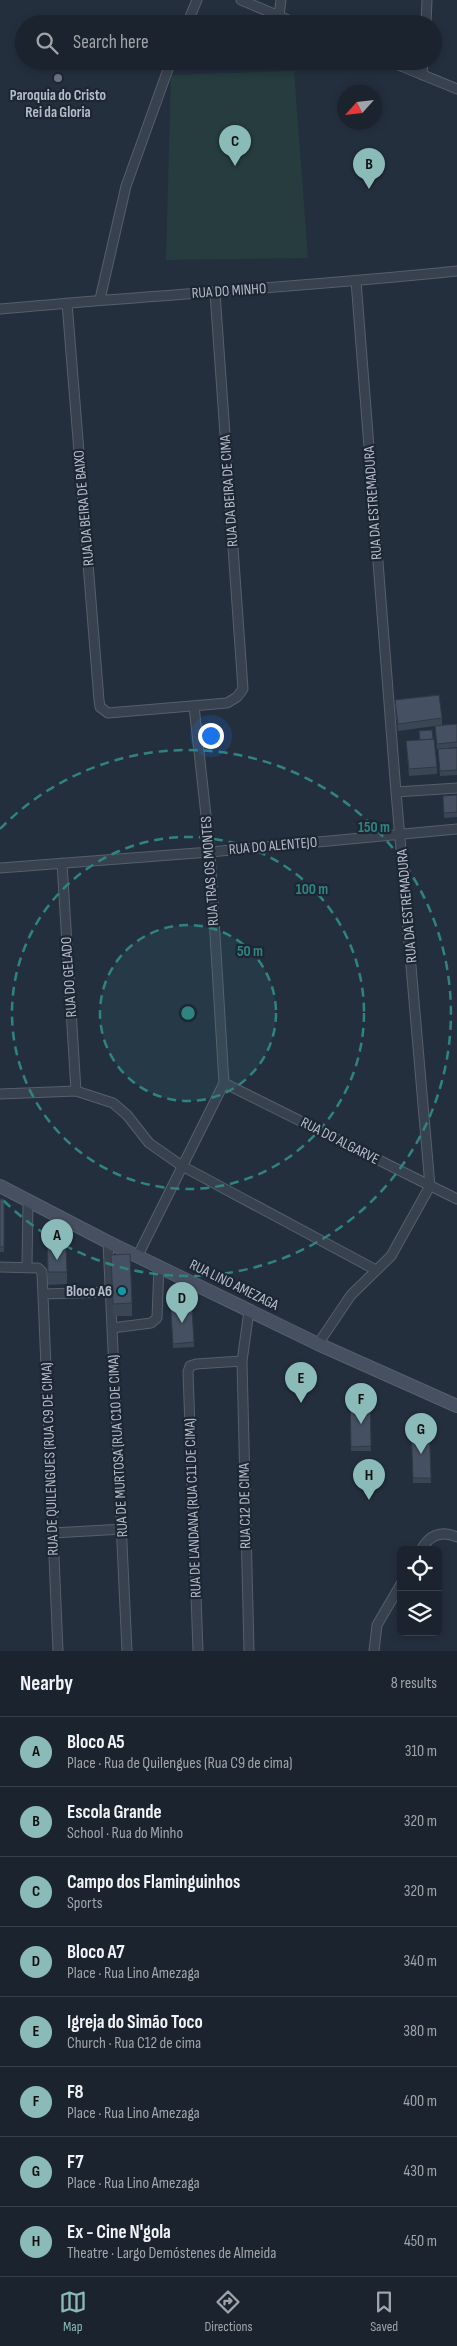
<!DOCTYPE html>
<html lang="en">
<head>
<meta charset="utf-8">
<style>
	:root { --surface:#1b232e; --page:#282f3a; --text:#f1f3f6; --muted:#a0a4aa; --line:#39404a; --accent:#8bbbb9 }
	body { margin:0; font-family:"Sofia Sans Condensed",sans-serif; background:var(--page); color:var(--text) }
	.controls { position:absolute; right:15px; bottom:15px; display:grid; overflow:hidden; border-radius:8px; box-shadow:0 2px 8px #0003 }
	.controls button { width:45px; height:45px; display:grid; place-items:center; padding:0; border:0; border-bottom:1px solid var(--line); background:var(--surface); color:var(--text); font:25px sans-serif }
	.compass { position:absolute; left:337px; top:85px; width:45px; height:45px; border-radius:50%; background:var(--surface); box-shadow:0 2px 8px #0003; rotate:243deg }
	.you { position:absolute; left:210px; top:735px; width:18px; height:18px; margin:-12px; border:4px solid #fff; border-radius:50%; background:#1a73e8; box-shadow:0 0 0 8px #1a73e833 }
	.badge { display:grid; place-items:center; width:32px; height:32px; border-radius:50%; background:var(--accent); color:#111; font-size:16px; font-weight:700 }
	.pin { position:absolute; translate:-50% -41px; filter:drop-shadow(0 1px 2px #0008) }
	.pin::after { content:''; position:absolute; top:26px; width:18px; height:15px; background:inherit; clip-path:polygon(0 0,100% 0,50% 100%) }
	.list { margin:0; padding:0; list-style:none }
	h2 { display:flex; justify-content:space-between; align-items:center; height:65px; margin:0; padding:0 20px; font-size:21px }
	h2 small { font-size:16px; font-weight:400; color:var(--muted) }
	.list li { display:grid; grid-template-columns:32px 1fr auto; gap:15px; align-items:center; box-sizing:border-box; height:70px; padding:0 20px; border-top:1px solid var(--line) }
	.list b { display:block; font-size:19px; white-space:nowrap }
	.list p { margin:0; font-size:16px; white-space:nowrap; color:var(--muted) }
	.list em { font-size:16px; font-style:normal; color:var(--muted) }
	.icon { flex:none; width:28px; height:28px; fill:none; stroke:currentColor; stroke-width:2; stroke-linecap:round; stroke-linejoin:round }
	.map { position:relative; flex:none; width:457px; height:1651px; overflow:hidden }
	.search { position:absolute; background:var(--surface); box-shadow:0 2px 8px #0003; left:15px; right:15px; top:15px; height:55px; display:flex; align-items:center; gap:12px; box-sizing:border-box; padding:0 18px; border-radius:28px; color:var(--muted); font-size:19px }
	.sheet { height:625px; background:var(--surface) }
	nav { display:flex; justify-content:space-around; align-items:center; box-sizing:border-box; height:70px; border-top:1px solid var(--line); background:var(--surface); font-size:14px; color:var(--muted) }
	nav a { display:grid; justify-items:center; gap:2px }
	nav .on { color:var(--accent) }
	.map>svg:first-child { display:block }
</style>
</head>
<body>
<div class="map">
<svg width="457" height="1651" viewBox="0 0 457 1651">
	<rect width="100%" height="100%" fill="#242f3e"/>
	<!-- green -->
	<path fill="#263c3f" d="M 294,71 L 308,258 L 166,260 L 171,75 Z"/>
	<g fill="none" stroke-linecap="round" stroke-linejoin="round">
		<defs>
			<path id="street" d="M 241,0 L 298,24
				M 279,16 L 281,0
				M 187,24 L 197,0
				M 426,24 L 427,0
				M 389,61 L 457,89
				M 422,75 L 423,61
				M 100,299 L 126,186 L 171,61
				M 67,303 L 99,700 L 100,707 L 108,713 L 227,703 L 237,697 L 243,689 L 215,293
				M 0,309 C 152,295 305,287 457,271
				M 396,792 L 457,788
				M 62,863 L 76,1091
				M 0,868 L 210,852 L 457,829
				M 224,1083 L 457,1199
				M 0,1094 L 76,1091 L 113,1103 L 127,1115 L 149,1143 L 182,1166 L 376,1270
				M 108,1242 L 127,1651
				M 138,1255 L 224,1083 L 210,852 L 194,706
				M 27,1266 L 28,1201
				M 0,1267 L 38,1268 L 42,1272 L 58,1651
				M 44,1294 L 110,1292
				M 112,1328 L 151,1323 L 157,1318 L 159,1266
				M 318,1344 L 351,1295 L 391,1256 L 430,1186 L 396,792 L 356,281
				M 53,1533 L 123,1529
				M 421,1550 C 429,1535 441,1530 457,1537
				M 198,1651 L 188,1372 L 190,1366 L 196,1364 L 242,1361
				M 249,1651 L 242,1361 L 249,1311
				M 374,1651 L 377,1625 L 401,1584"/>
			<path id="secondary" d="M 0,1186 L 108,1242 L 318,1344 L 457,1406"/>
		</defs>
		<!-- street casing -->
		<use href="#street" stroke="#565f6c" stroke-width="11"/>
		<!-- secondary casing -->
		<use href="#secondary" stroke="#565f6c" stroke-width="14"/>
		<!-- street -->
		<use href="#street" stroke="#38414e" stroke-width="9"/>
		<!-- secondary -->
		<use href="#secondary" stroke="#465061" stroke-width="12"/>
	</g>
	<!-- wall -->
	<path fill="#3b4654" d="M 395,700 L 442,718 L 442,725 L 457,724 L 457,747 L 437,749 L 435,726 L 398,731 L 395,707 Z
		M 433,739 L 437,767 L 437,774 L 409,776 L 406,741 Z
		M 457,748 L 457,775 L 440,776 L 438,749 Z
		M 457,795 L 457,817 L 444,818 L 443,796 Z
		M 0,1199 L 4,1199 L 4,1252 L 0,1252 Z
		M 47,1224 L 67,1272 L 67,1284 L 48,1285 Z
		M 111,1255 L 132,1303 L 132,1316 L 113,1316 Z
		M 170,1300 L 194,1342 L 194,1347 L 173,1348 Z
		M 350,1391 L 370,1391 L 371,1451 L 351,1451 Z
		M 411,1421 L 429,1421 L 431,1483 L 413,1483 Z"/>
	<!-- building -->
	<path fill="#455162" stroke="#303945" d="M 439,695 L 442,718 L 398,724 L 395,700 Z
		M 457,724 L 457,742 L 437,744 L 435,726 Z
		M 432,730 L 433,739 L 420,740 L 419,731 Z
		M 434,739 L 437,767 L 409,769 L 406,741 Z
		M 457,748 L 457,770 L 440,771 L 438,749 Z
		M 457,795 L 457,812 L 444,813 L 443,796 Z
		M 0,1199 L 4,1199 L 4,1247 L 0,1247 Z
		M 65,1223 L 67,1272 L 48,1272 L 47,1224 Z
		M 130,1254 L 132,1303 L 113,1304 L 111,1255 Z
		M 191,1293 L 194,1342 L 173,1344 L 170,1295 Z
		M 350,1391 L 370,1391 L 371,1446 L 351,1447 Z
		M 411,1421 L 429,1421 L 431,1478 L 413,1478 Z"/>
	<!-- distance rings -->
	<circle cx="188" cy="1013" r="88" fill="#308480" fill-opacity=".12"/>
	<g fill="none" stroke="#308480" stroke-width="2.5" stroke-dasharray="9 6">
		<circle cx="188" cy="1013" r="88"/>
		<circle cx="188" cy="1013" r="176"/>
		<path d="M0 829A263 263 0 1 1 0 1197"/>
	</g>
	<!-- markers -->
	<circle fill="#6b7280" stroke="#1d2633" stroke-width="2" cx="58" cy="78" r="5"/>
	<circle fill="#0f9aa8" stroke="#1d2633" stroke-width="2" cx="122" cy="1291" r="5"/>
	<g text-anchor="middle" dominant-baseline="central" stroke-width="4.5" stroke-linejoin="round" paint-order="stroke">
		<!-- poi labels -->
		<g font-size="15" font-weight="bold" fill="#b4bcc9" stroke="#1d2633">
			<text x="58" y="95">Paroquia do Cristo<tspan x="58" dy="17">Rei da Gloria</tspan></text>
			<text x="112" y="1291" text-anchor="end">Bloco A6</text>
		</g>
		<!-- street labels -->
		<g font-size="15" fill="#b4bcc9" stroke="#1d2633">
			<text transform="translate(229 291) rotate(-4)">RUA DO MINHO</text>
			<text transform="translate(229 491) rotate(-94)">RUA DA BEIRA DE CIMA</text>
			<text transform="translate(373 503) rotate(-94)">RUA DA ESTREMADURA</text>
			<text transform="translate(84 508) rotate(-95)">RUA DA BEIRA DE BAIXO</text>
			<text transform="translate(273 846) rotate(-5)">RUA DO ALENTEJO</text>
			<text transform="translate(210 871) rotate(-94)">RUA TRAS OS MONTES</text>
			<text transform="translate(407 906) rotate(-95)">RUA DA ESTREMADURA</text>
			<text transform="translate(69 977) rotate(-94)">RUA DO GELADO</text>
			<text transform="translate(340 1141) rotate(27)">RUA DO ALGARVE</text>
			<text transform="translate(234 1285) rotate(26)">RUA LINO AMEZAGA</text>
			<text transform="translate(118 1446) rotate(-93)">RUA DE MURTOSA (RUA C10 DE CIMA)</text>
			<text transform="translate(50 1459) rotate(-92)">RUA DE QUILENGUES (RUA C9 DE CIMA)</text>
			<text transform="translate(245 1506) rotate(-91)">RUA C12 DE CIMA</text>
			<text transform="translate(193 1508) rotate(-92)">RUA DE LANDANA (RUA C11 DE CIMA)</text>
		</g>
	</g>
	<circle cx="188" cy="1013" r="8" fill="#308480" stroke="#1d2633" stroke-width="2.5"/>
	<g font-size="15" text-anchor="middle" font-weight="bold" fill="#308480" stroke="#1d2633" stroke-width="4.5" stroke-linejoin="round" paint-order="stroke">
		<text x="374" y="832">150 m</text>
		<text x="312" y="894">100 m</text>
		<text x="250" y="956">50 m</text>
	</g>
</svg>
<div class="controls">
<button><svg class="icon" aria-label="locate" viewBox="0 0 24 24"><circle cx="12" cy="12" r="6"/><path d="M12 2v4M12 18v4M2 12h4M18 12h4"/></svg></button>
<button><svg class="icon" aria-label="layers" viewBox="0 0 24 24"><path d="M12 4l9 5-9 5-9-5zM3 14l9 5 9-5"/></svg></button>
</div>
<svg class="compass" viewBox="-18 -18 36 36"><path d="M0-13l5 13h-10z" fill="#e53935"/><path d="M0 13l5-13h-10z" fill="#a0a4aa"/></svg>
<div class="you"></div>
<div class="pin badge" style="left:57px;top:1260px">A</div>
<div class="pin badge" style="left:369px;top:189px">B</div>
<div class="pin badge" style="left:235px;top:166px">C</div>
<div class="pin badge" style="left:182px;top:1323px">D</div>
<div class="pin badge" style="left:301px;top:1403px">E</div>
<div class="pin badge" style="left:361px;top:1424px">F</div>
<div class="pin badge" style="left:421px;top:1454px">G</div>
<div class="pin badge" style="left:369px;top:1500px">H</div>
<div class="search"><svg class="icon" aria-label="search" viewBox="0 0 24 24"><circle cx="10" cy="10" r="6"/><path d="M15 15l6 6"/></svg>Search here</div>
</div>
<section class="sheet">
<h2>Nearby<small>8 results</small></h2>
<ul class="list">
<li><span class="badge">A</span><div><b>Bloco A5</b><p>Place · Rua de Quilengues (Rua C9 de cima)</p></div><em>310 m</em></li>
<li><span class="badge">B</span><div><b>Escola Grande</b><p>School · Rua do Minho</p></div><em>320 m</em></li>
<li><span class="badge">C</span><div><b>Campo dos Flaminguinhos</b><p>Sports</p></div><em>320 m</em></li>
<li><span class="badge">D</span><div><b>Bloco A7</b><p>Place · Rua Lino Amezaga</p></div><em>340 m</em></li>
<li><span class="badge">E</span><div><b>Igreja do Simão Toco</b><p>Church · Rua C12 de cima</p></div><em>380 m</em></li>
<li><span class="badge">F</span><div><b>F8</b><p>Place · Rua Lino Amezaga</p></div><em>400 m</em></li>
<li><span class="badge">G</span><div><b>F7</b><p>Place · Rua Lino Amezaga</p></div><em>430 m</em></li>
<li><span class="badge">H</span><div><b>Ex - Cine N'gola</b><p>Theatre · Largo Demóstenes de Almeida</p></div><em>450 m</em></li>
</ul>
</section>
<nav>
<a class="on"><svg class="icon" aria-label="map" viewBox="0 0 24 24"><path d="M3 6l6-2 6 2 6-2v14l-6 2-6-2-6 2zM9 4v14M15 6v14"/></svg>Map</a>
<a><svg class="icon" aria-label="directions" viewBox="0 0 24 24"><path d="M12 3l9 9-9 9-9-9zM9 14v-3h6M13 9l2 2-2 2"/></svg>Directions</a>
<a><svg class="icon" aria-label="saved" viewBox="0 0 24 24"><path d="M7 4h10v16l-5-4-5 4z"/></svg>Saved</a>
</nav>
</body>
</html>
